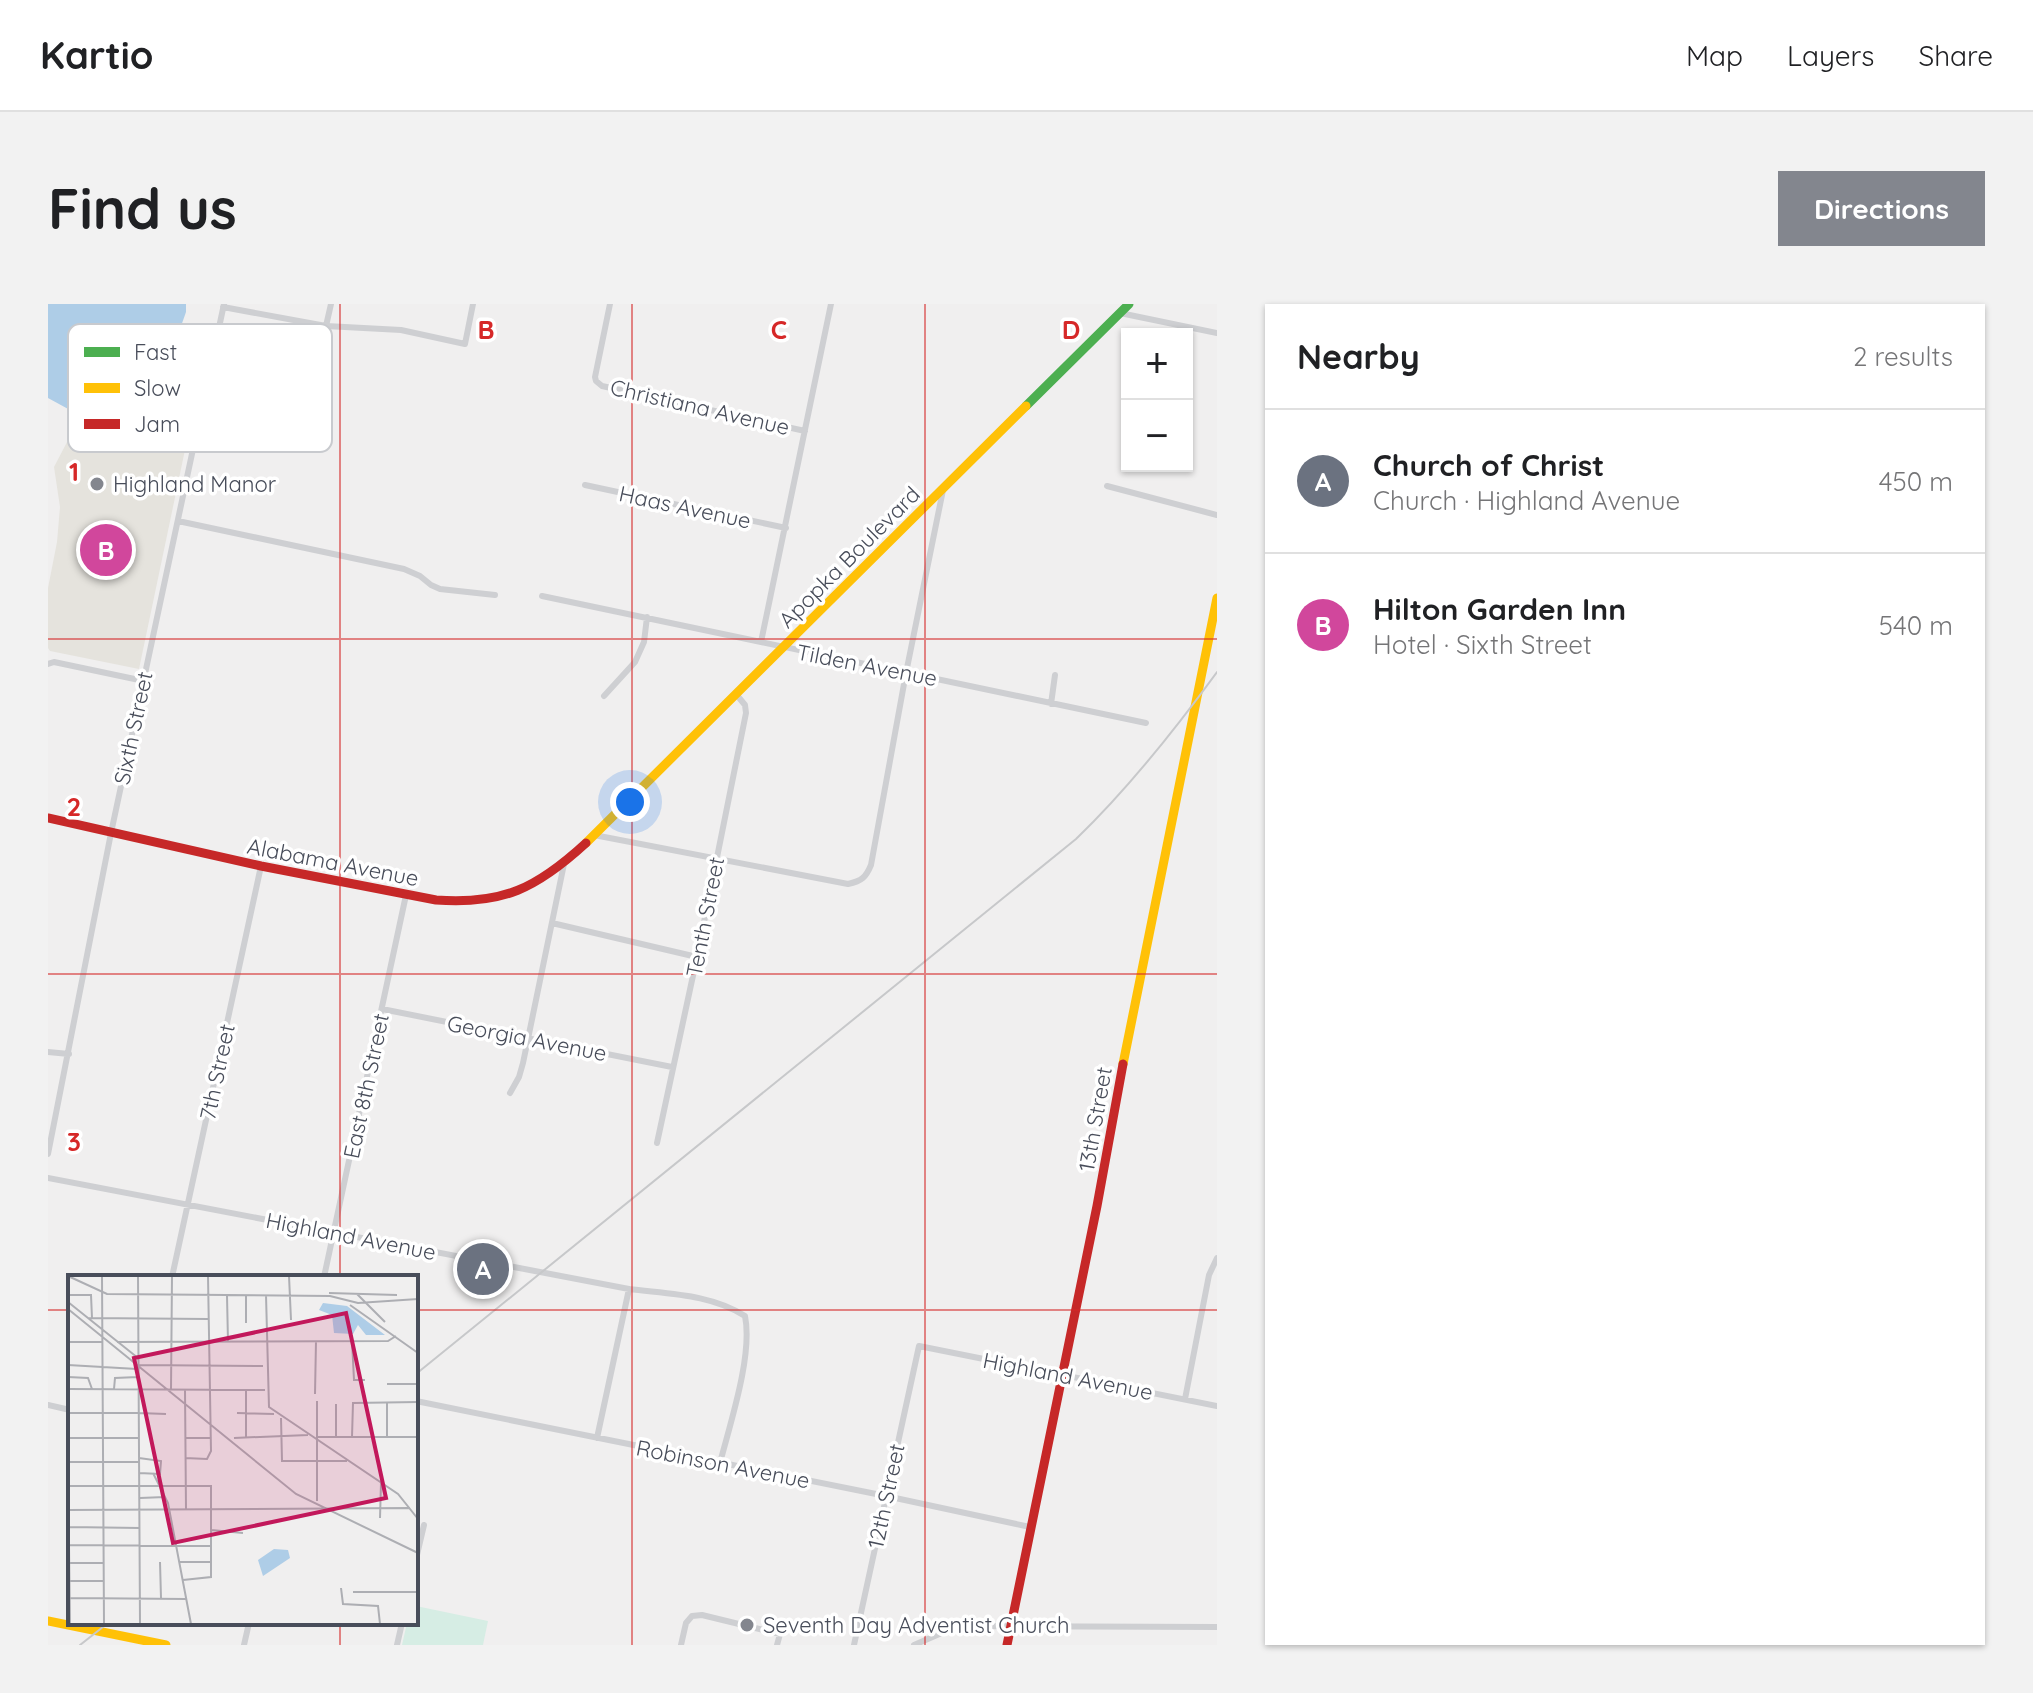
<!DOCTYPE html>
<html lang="en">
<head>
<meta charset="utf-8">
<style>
	:root { --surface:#fff; --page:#f2f2f2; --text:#202124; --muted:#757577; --line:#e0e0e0; --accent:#83868e }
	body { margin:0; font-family:Quicksand,sans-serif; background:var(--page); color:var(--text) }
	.controls { position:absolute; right:24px; top:24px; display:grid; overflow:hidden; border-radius:0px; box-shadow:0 2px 6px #0004 }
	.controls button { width:72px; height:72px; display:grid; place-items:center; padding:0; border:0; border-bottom:2px solid var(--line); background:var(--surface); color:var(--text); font:40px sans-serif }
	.you { position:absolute; left:582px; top:498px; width:28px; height:28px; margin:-20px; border:6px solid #fff; border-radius:50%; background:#1a73e8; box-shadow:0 0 0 12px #1a73e833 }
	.badge { display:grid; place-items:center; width:52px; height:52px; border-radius:50%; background:var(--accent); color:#fff; font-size:26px; font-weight:700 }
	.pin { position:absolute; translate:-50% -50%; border:4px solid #fff; box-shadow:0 2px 8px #0006 }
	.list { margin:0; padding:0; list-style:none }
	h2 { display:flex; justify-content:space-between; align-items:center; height:104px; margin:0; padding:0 32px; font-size:34px }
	h2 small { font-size:26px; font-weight:400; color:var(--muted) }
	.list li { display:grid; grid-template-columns:52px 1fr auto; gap:24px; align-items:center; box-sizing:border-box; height:144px; padding:0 32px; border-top:2px solid var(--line) }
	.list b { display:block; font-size:30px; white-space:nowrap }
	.list p { margin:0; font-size:26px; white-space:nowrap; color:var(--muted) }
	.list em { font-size:26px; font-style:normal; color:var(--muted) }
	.map { position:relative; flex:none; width:1169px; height:1341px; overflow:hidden; border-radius:0px }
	header { display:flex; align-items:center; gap:48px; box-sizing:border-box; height:112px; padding:0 40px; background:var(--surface); border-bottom:2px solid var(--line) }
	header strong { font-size:38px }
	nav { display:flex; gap:44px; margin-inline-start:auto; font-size:28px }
	.intro { display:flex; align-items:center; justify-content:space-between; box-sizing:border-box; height:192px; padding:0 48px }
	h1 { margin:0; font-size:56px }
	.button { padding:20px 36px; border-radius:0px; background:var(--accent); color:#fff; font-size:28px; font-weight:700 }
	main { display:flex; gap:48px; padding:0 48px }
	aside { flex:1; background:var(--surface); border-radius:0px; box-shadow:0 2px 6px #0004 }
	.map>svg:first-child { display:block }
</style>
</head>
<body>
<header>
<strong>Kartio</strong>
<nav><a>Map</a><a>Layers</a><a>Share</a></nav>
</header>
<div class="intro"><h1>Find us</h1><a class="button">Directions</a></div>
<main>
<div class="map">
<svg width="1169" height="1341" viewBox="0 0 1169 1341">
	<rect width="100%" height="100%" fill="#f0efef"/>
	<!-- commercial -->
	<path fill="#e5e3dd" d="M 29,119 L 138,141 L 91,365 L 2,347 L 0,344 L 0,284 L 9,238 L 12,203 L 6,163 Z"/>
	<!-- green -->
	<path fill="#d6ede4" d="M 368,1302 L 440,1317 L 435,1341 L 354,1341 L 359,1319 L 368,1319 Z"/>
	<!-- water -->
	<path fill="#aecde7" d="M 0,0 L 138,0 L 138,8 L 105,102 L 95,113 L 22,106 L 0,94 Z"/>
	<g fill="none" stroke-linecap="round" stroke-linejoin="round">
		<!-- street -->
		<path stroke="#cecfd2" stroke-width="6" d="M 562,0 L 547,73 L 548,77 L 554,82 L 757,127
			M 175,3 L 278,22 L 353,26 L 417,40 L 425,0
			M 1072,9 L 1169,29
			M 278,22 L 283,0
			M 537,181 L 738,224
			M 1059,182 L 1169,211
			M 130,217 L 356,265 L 372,272 L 383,281 L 392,285 L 447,291
			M 494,292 L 1098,419
			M 713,338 L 783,0
			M 0,360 L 6,358 L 96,377
			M 556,392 L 587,358 L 596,338 L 599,313
			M 1003,400 L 1007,371
			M 546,531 L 800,580 C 814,577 818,573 823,561 L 858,369 L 895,186
			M 504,619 L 649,653
			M 334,705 L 624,763
			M 0,748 L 21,750
			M 462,789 L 471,773 L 475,759 L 516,560
			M 609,839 L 649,653 L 698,409 L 697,401 L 688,390
			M 0,850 L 63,529 L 176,0
			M 0,874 L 581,985 C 620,990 663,990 697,1012 C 705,1051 682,1120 672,1159
			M 124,973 L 213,562
			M 276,973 L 358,591
			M 1137,1095 L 1161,971 L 1169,954
			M 368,1097 L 838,1192 L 982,1223
			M 0,1101 L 22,1106
			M 549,1134 L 581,985
			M 368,1255 L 376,1221
			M 196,1341 L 201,1319
			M 349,1341 L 354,1319
			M 633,1341 L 638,1319 L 644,1312 L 654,1311 L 732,1330 L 729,1341
			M 806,1341 L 871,1042 L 1169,1102
			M 866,1341 L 896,1328 L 918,1322 L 1169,1323"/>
		<!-- fast -->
		<path stroke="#4caf50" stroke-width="9" d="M 978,102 L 1081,0"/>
		<!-- slow -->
		<path stroke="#ffc107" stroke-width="9" d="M 538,539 L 978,102
			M 1075,760 L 1169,294
			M 0,1317 L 118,1341"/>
		<!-- jam -->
		<path stroke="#c62828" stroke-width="9" d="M 0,514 L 213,562 L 388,596 C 455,601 489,584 538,539
			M 959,1341 L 1049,902 L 1075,760"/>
		<!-- rail -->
		<path stroke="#c7c8ca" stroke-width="2" d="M 368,1070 L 1028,535 C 1081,484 1126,427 1169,368
			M 32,1341 L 60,1319"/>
	</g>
	<!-- grid -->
	<path fill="none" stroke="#d62828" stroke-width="2" stroke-opacity="0.55" d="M 292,0 L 292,973M 584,0 L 584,1341M 877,0 L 877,1341M 0,335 L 1169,335M 0,670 L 1169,670M 0,1006 L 22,1006M 368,1006 L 1169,1006M 292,1319 L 292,1341"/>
	<!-- markers -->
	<g fill="#83868e" stroke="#fff" stroke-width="3">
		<circle cx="49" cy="180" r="8"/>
		<circle cx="699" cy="1321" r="8"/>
	</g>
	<g text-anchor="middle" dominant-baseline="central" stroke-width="7" stroke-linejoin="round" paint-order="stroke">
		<!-- street labels -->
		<g font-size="22" fill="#484d5a" stroke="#fff">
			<text transform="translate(652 103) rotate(13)">Christiana Avenue</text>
			<text transform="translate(637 203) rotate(12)">Haas Avenue</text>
			<text transform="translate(801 253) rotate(-45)">Apopka Boulevard</text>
			<text transform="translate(819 361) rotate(11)">Tilden Avenue</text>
			<text transform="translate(85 424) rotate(-78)">Sixth Street</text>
			<text transform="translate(285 558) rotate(11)">Alabama Avenue</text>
			<text transform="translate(657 613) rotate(-79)">Tenth Street</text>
			<text transform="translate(479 734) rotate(11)">Georgia Avenue</text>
			<text transform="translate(169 768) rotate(-78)">7th Street</text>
			<text transform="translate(318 782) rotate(-78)">East 8th Street</text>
			<text transform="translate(1047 815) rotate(-80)">13th Street</text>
			<text transform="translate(303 932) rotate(11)">Highland Avenue</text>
			<text transform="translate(1020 1072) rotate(11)">Highland Avenue</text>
			<text transform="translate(675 1160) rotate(11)">Robinson Avenue</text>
			<text transform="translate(838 1192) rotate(-78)">12th Street</text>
		</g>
		<!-- poi labels -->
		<g font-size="22" fill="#484d5a" stroke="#fff" text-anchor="start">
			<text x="65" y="180">Highland Manor</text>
			<text x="715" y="1321">Seventh Day Adventist Church</text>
		</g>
	</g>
	<!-- overview -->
	<g transform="translate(20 971)">
		<rect width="350" height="350" fill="#f0efef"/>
		<path d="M 255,28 L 279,31 L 317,60 L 298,60 L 290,50 L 285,59 L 266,58 L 264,40 L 251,35 ZM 206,274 L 220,275 L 222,283 L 195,301 L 190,285 Z" fill="#aecde7"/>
		<path fill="none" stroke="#adaeb3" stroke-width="2" d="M 0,1 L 39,19 L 262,21 L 290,28 L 350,24M 34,1 L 36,349M 70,1 L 72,349M 221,1 L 223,45M 261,18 L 329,20M 289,19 L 317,47M 0,20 L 23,20 L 24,43M 178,20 L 178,48M 198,20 L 201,132 L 330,219 L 350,244M 159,21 L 160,67M 0,27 L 70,83M 282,30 L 350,78M 0,34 L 228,219 L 350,278M 20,43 L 140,44M 284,66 L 286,105 L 297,105M 0,67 L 34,67M 49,67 L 320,66 L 328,61M 0,90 L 69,94M 70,90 L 195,91M 0,102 L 20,103 L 24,114M 319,109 L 350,109M 0,114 L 197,115M 46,114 L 47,103 L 70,102M 103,114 L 104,1M 117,115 L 118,235M 178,115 L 178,163M 247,119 L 248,66M 249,126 L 249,226M 319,127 L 319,162M 0,138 L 71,138M 71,138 L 98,139M 169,138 L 206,139M 213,143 L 214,186 L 279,186M 249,162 L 350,162M 268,162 L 268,129M 284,162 L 285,128 L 350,127M 0,163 L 71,163M 117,163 L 142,163M 166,163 L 240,160M 71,183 L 93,186 L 92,199 L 71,198M 117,183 L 139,184 L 143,176 L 140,1M 0,187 L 71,187M 0,192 L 2,349M 85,198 L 100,228 L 123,349M 0,211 L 143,211 L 143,302 L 115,305M 72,223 L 97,222M 0,235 L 342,233M 312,243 L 313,208M 1,252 L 72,253M 143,255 L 175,258M 1,270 L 143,271M 92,287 L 93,323M 112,287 L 143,287M 2,288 L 36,288M 2,306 L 36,306M 273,313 L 275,329 L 310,331 L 312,349M 285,317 L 350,317M 2,323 L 118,324"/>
		<path fill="#c2185b" fill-opacity="0.15" stroke="#c2185b" stroke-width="4" d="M 278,38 L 318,223 L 105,268 L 66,83 Z"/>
		<rect width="350" height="350" fill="none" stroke="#484d5a" stroke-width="4"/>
	</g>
	<!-- legend -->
	<rect x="20" y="20" width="264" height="128" rx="12" fill="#fff" stroke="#c8cace" stroke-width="2"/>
	<rect x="36" y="43" width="36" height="10" fill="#4caf50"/>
	<rect x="36" y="79" width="36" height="10" fill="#ffc107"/>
	<rect x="36" y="115" width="36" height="10" fill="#c62828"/>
	<g font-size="22" fill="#484d5a">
		<text x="86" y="56">Fast</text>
		<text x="86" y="92">Slow</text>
		<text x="86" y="128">Jam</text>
	</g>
	<g font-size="26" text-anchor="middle" font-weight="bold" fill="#d62828" stroke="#fff" stroke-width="7" stroke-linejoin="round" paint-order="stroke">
		<text x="438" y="35">B</text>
		<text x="731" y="35">C</text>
		<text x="1023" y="35">D</text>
		<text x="26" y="177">1</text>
		<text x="26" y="512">2</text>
		<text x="26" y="847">3</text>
	</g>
</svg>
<div class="controls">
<button>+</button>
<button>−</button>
</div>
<div class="you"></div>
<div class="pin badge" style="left:435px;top:965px;background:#6b7280">A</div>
<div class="pin badge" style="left:58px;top:246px;background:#d1479c">B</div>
</div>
<aside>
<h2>Nearby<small>2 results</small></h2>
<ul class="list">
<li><span class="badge" style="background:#6b7280">A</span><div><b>Church of Christ</b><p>Church · Highland Avenue</p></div><em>450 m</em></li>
<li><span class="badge" style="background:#d1479c">B</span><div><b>Hilton Garden Inn</b><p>Hotel · Sixth Street</p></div><em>540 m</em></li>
</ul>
</aside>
</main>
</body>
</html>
